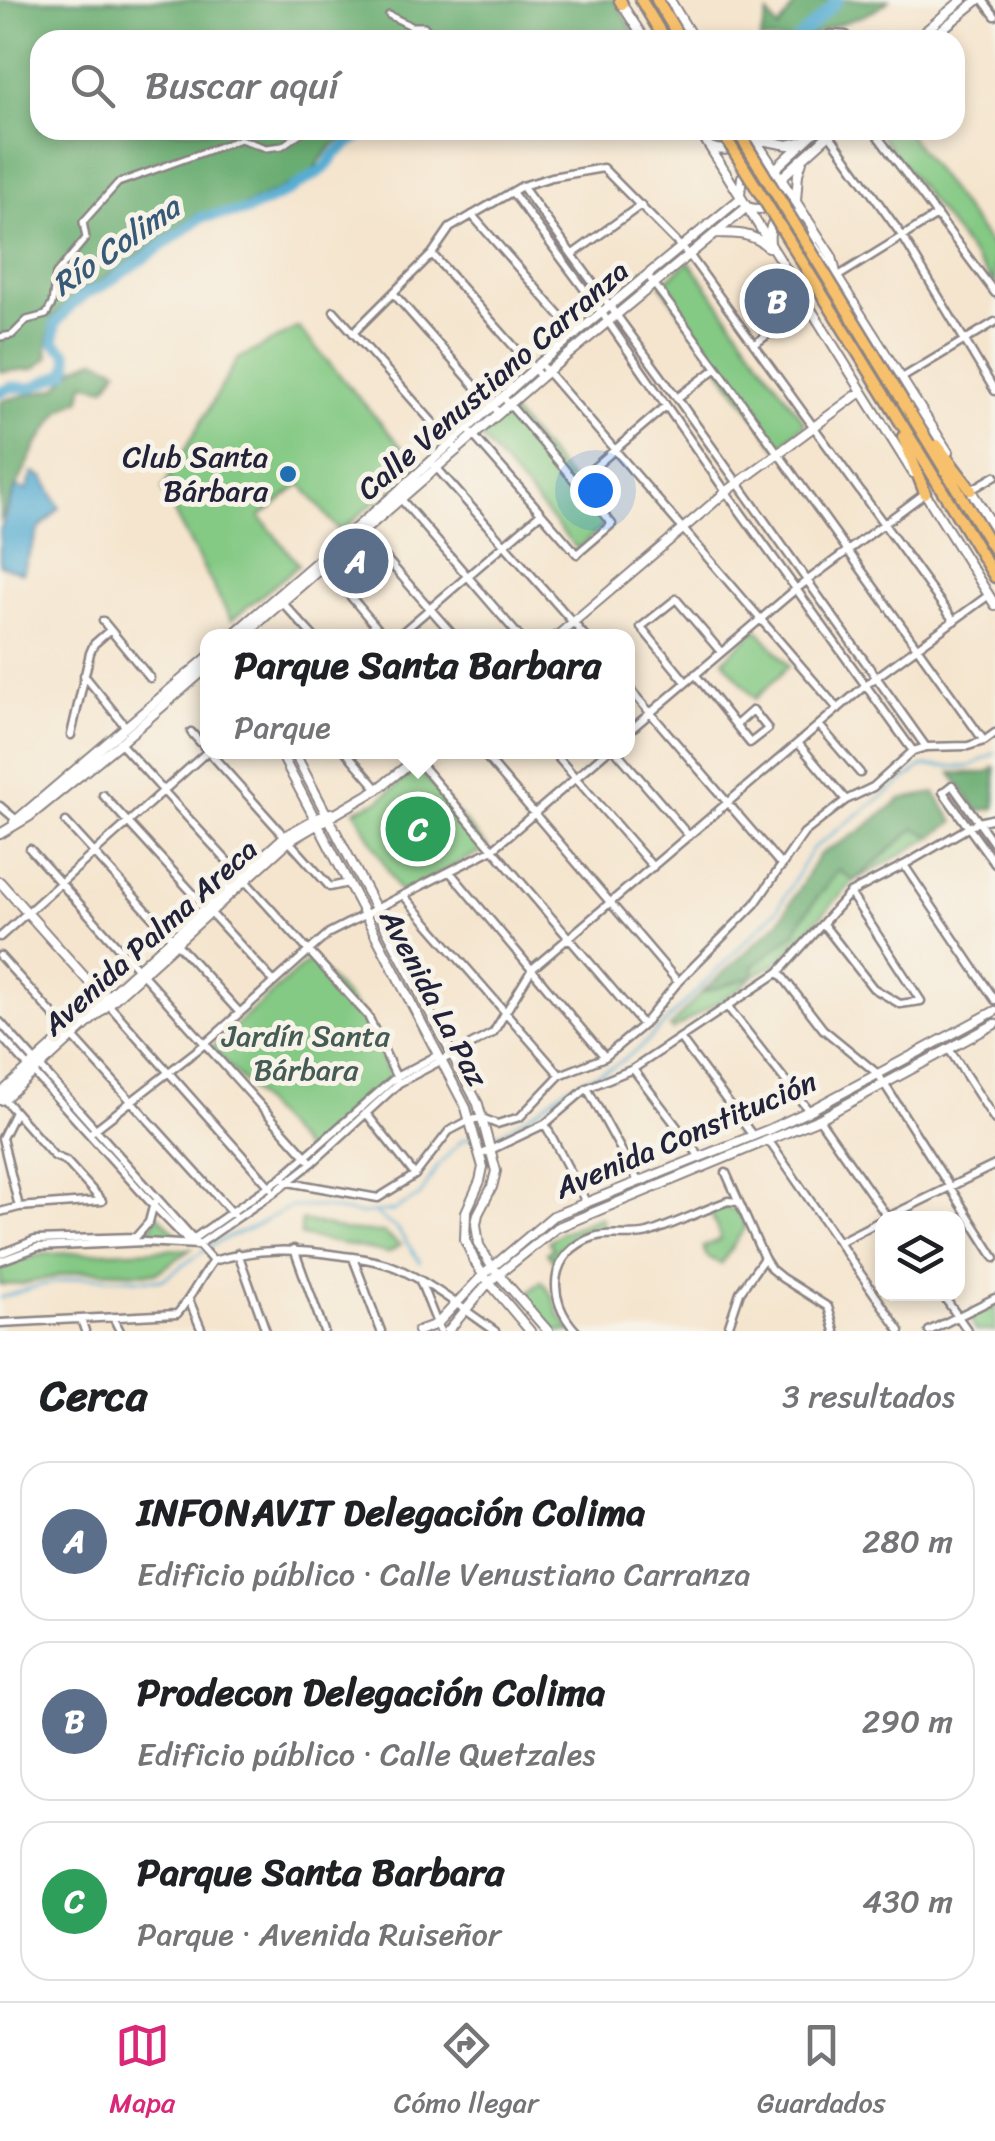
<!DOCTYPE html>
<html lang="es">
<head>
<meta charset="utf-8">
<style>
	:root { --surface:#fff; --page:#f6f6f6; --text:#202124; --muted:#757577; --line:#e0e0e0; --accent:#db2777 }
	body { margin:0; font-family:Sriracha,sans-serif; background:var(--page); color:var(--text) }
	.controls { position:absolute; right:30px; bottom:30px; display:grid; overflow:hidden; border-radius:20px; box-shadow:0 5px 15px #0003 }
	.controls button { width:90px; height:90px; display:grid; place-items:center; padding:0; border:0; border-bottom:2px solid var(--line); background:var(--surface); color:var(--text); font:50px sans-serif }
	.you { position:absolute; left:595px; top:490px; width:35px; height:35px; margin:-25px; border:8px solid #fff; border-radius:50%; background:#1a73e8; box-shadow:0 0 0 15px #1a73e833 }
	.badge { display:grid; place-items:center; width:65px; height:65px; border-radius:50%; background:var(--accent); color:#fff; font-size:32px; font-weight:700 }
	.pin { position:absolute; translate:-50% -50%; border:5px solid #fff; box-shadow:0 2px 10px #0006 }
	.popup { position:absolute; left:200px; top:629px; width:435px; height:130px; box-sizing:border-box; display:grid; place-content:center; border-radius:20px; background:var(--surface); filter:drop-shadow(0 2px 8px #0005); font-size:32px; white-space:nowrap; color:var(--muted) }
	.popup b { font-size:38px; color:var(--text) }
	.popup::after { content:''; position:absolute; left:50%; top:100%; margin-left:-20px; border:20px solid transparent; border-top-color:var(--surface) }
	.list { margin:0; padding:0; list-style:none }
	h2 { display:flex; justify-content:space-between; align-items:center; height:130px; margin:0; padding:0 40px; font-size:42px }
	h2 small { font-size:32px; font-weight:400; color:var(--muted) }
	.list li { display:grid; grid-template-columns:65px 1fr auto; gap:30px; align-items:center; box-sizing:border-box; height:160px; margin:0 20px 20px; padding:0 20px; border:2px solid var(--line); border-radius:30px }
	.list b { display:block; font-size:38px; white-space:nowrap }
	.list p { margin:0; font-size:32px; white-space:nowrap; color:var(--muted) }
	.list em { font-size:32px; font-style:normal; color:var(--muted) }
	.icon { flex:none; width:55px; height:55px; fill:none; stroke:currentColor; stroke-width:2; stroke-linecap:round; stroke-linejoin:round }
	.map { position:relative; flex:none; width:995px; height:1331px; overflow:hidden }
	.search { position:absolute; background:var(--surface); box-shadow:0 5px 15px #0003; left:30px; right:30px; top:30px; height:110px; display:flex; align-items:center; gap:25px; box-sizing:border-box; padding:0 35px; border-radius:30px; color:var(--muted); font-size:38px }
	.sheet { height:670px; background:var(--surface) }
	nav { display:flex; justify-content:space-around; align-items:center; box-sizing:border-box; height:140px; border-top:2px solid var(--line); background:var(--surface); font-size:28px; color:var(--muted) }
	nav a { display:grid; justify-items:center; gap:5px }
	nav .on { color:var(--accent) }
	.map>svg:first-child { display:block }
</style>
</head>
<body>
<div class="map">
<svg width="995" height="1331" viewBox="0 0 995 1331">
	<rect width="100%" height="100%" fill="#f7f3e8"/>
	<filter id="ink" filterUnits="userSpaceOnUse"><feTurbulence type="fractalNoise" baseFrequency=".01" numOctaves="2"/><feDisplacementMap in="SourceGraphic" scale="20" xChannelSelector="R" yChannelSelector="G"/><feConvolveMatrix kernelMatrix="1 2 1 2 8 2 1 2 1" color-interpolation-filters="sRGB"/></filter>
	<filter id="wash" filterUnits="userSpaceOnUse"><feTurbulence type="fractalNoise" baseFrequency=".0048" numOctaves="4" result="noise"/><feDisplacementMap in="SourceGraphic" scale="40" xChannelSelector="R" yChannelSelector="G"/><feGaussianBlur stdDeviation="2.25" result="paint"/><feColorMatrix in="noise" values="0 0 0 0 0 0 0 0 0 0 0 0 0 0 0 0 0 1.4 0 .05"/><feComposite in="paint" operator="in"/></filter>
	<g filter="url(#wash)">
		<rect width="100%" height="100%" fill="#f5e5ce"/>
		<!-- green -->
		<path fill="#84c984" stroke="#537660" stroke-width="2.5" d="M 876,130 L 905,130 L 995,251 L 995,285 Z
			M 689,261 L 805,423 L 778,449 L 661,285 Z
			M 298,327 L 417,465 L 340,532 L 301,484 L 260,517 L 299,565 L 231,620 L 162,490 L 237,360 Z
			M 510,411 L 608,523 L 577,549 L 480,437 Z
			M 757,629 L 789,666 L 755,699 L 723,660 Z
			M 417,768 L 488,848 L 400,893 L 355,810 L 379,801 Z
			M 916,828 L 932,837 L 854,881 L 776,964 L 753,976 L 742,987 L 672,1030 L 670,1027 L 701,993 L 753,976 L 753,966 L 795,933 L 802,917 L 839,870 L 854,881 Z
			M 311,958 L 363,1016 L 392,1078 L 307,1153 L 212,1047 Z
			M 723,1207 L 739,1212 L 746,1226 L 721,1264 L 706,1256 L 703,1247 L 721,1239 L 710,1211 Z
			M 157,1213 L 181,1239 L 146,1237 L 145,1234 L 151,1230 Z
			M 601,1217 L 606,1232 L 601,1232 L 599,1227 C 578,1231 563,1241 553,1260 L 547,1253 L 553,1248 L 548,1242 L 560,1233 Z
			M 301,1220 L 344,1230 L 384,1233 L 400,1245 L 388,1253 L 301,1236 Z
			M 191,1249 L 157,1273 L 81,1271 L 23,1284 L 0,1285 L 0,1266 L 43,1254 Z
			M 541,1281 L 552,1294 L 560,1317 L 572,1331 L 555,1331 L 525,1296 Z
			M 995,1305 L 995,1331 L 976,1331 L 970,1318 Z"/>
		<!-- forest -->
		<path fill="#6bad72" stroke="#466856" stroke-width="2.5" d="M 0,0 L 615,0 L 639,40 L 40,40 L 40,130 L 356,130 L 331,147 L 309,175 L 238,209 L 198,214 L 97,283 L 81,289 L 52,318 L 47,347 L 48,358 L 34,369 L 0,372 Z
			M 798,0 L 889,0 C 866,22 824,23 808,40 L 760,40 L 768,14 L 778,29 Z
			M 96,359 L 118,369 L 105,388 L 84,383 L 81,399 L 61,410 L 37,445 L 0,521 L 0,401 L 57,388 L 75,368 Z
			M 995,767 L 995,808 L 978,811 L 951,773 L 987,773 Z
			M 935,793 L 954,822 L 932,837 L 915,828 L 854,881 L 838,870 L 803,917 L 795,933 L 753,966 L 753,976 L 701,993 L 779,922 L 819,855 L 862,830 L 901,799 Z"/>
		<!-- water -->
		<path fill="#56add3" stroke="#3c6887" stroke-width="2.5" d="M 33,473 L 43,477 L 60,508 L 39,529 L 22,573 L 0,565 L 0,531 L 16,487 L 27,490 Z"/>
		<g fill="none" stroke-linecap="round" stroke-linejoin="round">
			<!-- stream -->
			<path stroke="#56add3" stroke-width="2.5" d="M 490,1134 L 501,1132 L 539,1109 L 567,1087 L 613,1067 L 641,1047 L 777,910 L 812,849 L 923,766 L 969,767 L 995,753
				M 374,1213 L 398,1230 L 420,1262
				M 0,1298 L 38,1286 L 81,1277 L 162,1280 L 215,1243 L 253,1227 L 290,1207 L 321,1207 L 359,1214 L 393,1211 L 420,1196 L 437,1167 L 463,1139 L 482,1136"/>
			<!-- river -->
			<path stroke="#56add3" stroke-width="11" d="M 797,40 L 838,0
				M 0,392 L 12,387 L 30,388 L 65,373 L 69,364 L 67,353 L 54,343 L 55,324 L 72,305 L 85,294 L 101,287 L 149,255 L 202,217 L 246,211 L 287,192 L 325,168 L 335,154 L 367,130"/>
		</g>
	</g>
	<g filter="url(#ink)">
		<g fill="none" stroke-linecap="round" stroke-linejoin="round">
			<defs>
				<path id="pedestrian" d="M 389,15 L 411,26 L 424,26 L 436,40
					M 0,337 L 12,335 L 27,320 L 46,315 L 52,304 L 56,274 L 86,238 L 83,222 L 118,183 L 240,139 L 266,148 L 282,146 L 305,130"/>
				<path id="minor" d="M 983,0 L 995,16
					M 822,40 L 830,34 L 846,35 L 851,40
					M 873,130 L 995,293
					M 829,134 L 903,237 L 995,391
					M 522,186 L 677,398 L 926,747
					M 512,192 L 602,313 L 726,492 L 913,751
					M 472,215 L 577,335
					M 432,254 L 541,377
					M 573,254 L 641,205
					M 648,276 L 717,368 L 984,741
					M 837,277 L 937,215
					M 394,294 L 499,413
					M 334,311 L 457,450
					M 353,333 L 432,254 L 450,228 L 522,186 L 552,177 L 603,168 L 690,256 L 954,621
					M 755,344 L 808,304
					M 540,363 L 838,709
					M 902,378 L 995,322
					M 677,398 L 717,368
					M 467,428 L 577,554 L 612,524 L 503,397
					M 435,466 L 585,636
					M 577,482 L 666,406
					M 971,490 L 995,476
					M 400,498 L 519,636
					M 362,531 L 454,636
					M 324,565 L 384,636
					M 281,601 L 313,636
					M 103,621 L 150,678
					M 398,636 L 541,513
					M 695,674 L 750,743 L 768,729 L 753,710 L 736,725
					M 84,675 L 126,727
					M 686,682 L 641,627 L 676,599 L 721,652
					M 628,687 L 782,866
					M 819,725 L 860,773
					M 191,732 L 208,751
					M 628,732 L 796,589 L 924,494
					M 71,735 L 90,653 L 94,644 L 110,630
					M 119,742 L 368,1016 L 399,1083
					M 798,743 L 846,800
					M 209,752 L 330,887 L 348,883
					M 346,752 L 378,789
					M 410,752 L 643,1025
					M 482,752 L 678,982
					M 553,752 L 653,867
					M 617,752 L 689,836
					M 103,795 L 274,982
					M 0,806 L 19,822
					M 66,822 L 240,1013
					M 995,845 L 952,785 L 943,792 L 995,864
					M 30,849 L 312,1163
					M 904,865 L 995,1000
					M 450,872 L 605,1057
					M 404,896 L 560,1075
					M 823,924 L 873,988 L 900,1004 L 921,1001 L 850,893
					M 0,937 L 208,751
					M 0,956 L 237,1218
					M 779,972 L 823,1029 L 878,1074 L 995,1258
					M 109,1005 L 271,1188
					M 727,1006 L 809,1111
					M 0,1022 L 213,1261
					M 0,1035 L 153,1205 L 191,1244
					M 680,1038 L 753,1136
					M 949,1049 L 995,1120
					M 633,1069 L 700,1157
					M 587,1088 L 638,1181
					M 3,1098 L 54,1156 L 66,1161 L 102,1201
					M 15,1112 L 2,1138 L 19,1207
					M 366,1113 L 415,1175
					M 819,1119 L 888,1218
					M 545,1124 L 586,1202
					M 89,1134 L 205,1044 L 329,933 L 493,849 L 606,752
					M 769,1141 L 900,1331
					M 480,1155 L 545,1124 L 587,1088 L 633,1069 L 779,972 L 850,893 L 904,865 L 978,822 L 995,818
					M 726,1173 L 764,1258 L 771,1269 L 782,1278 L 828,1307 L 835,1331
					M 282,1177 L 288,1182 L 378,1198 L 415,1175 L 449,1131 L 470,1120 L 482,1118 L 497,1124 L 520,1117 L 560,1075 L 605,1057 L 643,1025 L 678,982 L 755,904 L 804,833 L 846,800 L 873,787 L 913,751 L 926,747 L 968,746 L 984,741 L 995,733
					M 0,1212 L 19,1207 L 101,1201
					M 886,1218 L 995,1165
					M 193,1239 L 282,1177 L 396,1077 L 438,1055
					M 839,1242 L 882,1220
					M 294,1249 L 324,1331
					M 238,1253 L 266,1331
					M 0,1254 L 35,1240 L 136,1237 L 149,1222 L 154,1203
					M 353,1258 L 381,1331
					M 0,1261 L 38,1247 L 144,1242 L 198,1245 L 237,1218 L 275,1192 L 312,1163 L 399,1083 L 493,1033 L 532,969 L 867,684 L 989,595
					M 213,1261 C 261,1247 296,1249 344,1256 C 361,1258 381,1261 397,1268 C 432,1284 463,1309 495,1331
					M 420,1281 L 440,1331
					M 942,1294 L 968,1331
					M 189,1300 L 202,1331
					M 113,1317 L 120,1331
					M 81,1319 L 85,1331
					M 0,1323 L 177,1314 C 191,1298 200,1278 213,1261
					M 576,1331 C 546,1300 548,1252 594,1237 C 611,1231 631,1238 648,1233 C 675,1224 701,1211 728,1201 L 738,1202
					M 727,1331 L 740,1292 L 764,1258
					M 929,1331 L 995,1298"/>
				<path id="tertiary" d="M 619,0 L 645,40
					M 670,0 L 694,40
					M 915,40 L 962,0
					M 929,40 L 978,0
					M 699,130 L 913,473
					M 749,130 L 832,257 L 837,277 L 948,452
					M 755,139 L 788,145 L 800,142
					M 710,147 C 724,152 736,151 744,137
					M 774,170 L 817,130
					M 780,179 L 834,130
					M 740,194 L 742,177 L 753,168 L 762,167
					M 796,201 L 798,174 L 802,161
					M 747,207 C 767,213 785,205 781,182
					M 813,229 L 813,244 L 834,274
					M 716,233 C 736,233 753,233 768,247
					M 770,243 C 767,216 784,207 807,218
					M 968,486 L 995,529
					M 923,490 L 995,605
					M 231,636 L 396,493 L 540,363 L 741,198
					M 243,636 L 541,377 L 747,207
					M 557,636 L 726,492 L 862,391
					M 280,752 L 466,1108 L 483,1167 L 480,1181 L 466,1212 L 465,1240 L 475,1262 L 483,1275 L 530,1331
					M 294,752 L 478,1104 L 496,1171 L 492,1187 L 478,1214 L 476,1224 L 479,1245 L 492,1267 L 548,1331
					M 14,822 L 208,657
					M 0,834 L 30,816 L 120,743 L 208,667
					M 0,882 L 106,1001
					M 0,1094 L 285,836 L 315,819 L 331,813
					M 0,1100 L 4,1099 L 289,841 L 378,789 L 424,752
					M 418,1331 L 437,1324 L 483,1275 L 553,1216 L 770,1129 L 809,1111 L 995,1011
					M 448,1331 L 489,1282 L 556,1228 L 819,1119 L 995,1024"/>
				<path id="trunk" d="M 620,0 L 622,4
					M 641,0 L 665,40
					M 657,0 L 681,40
					M 903,401 L 995,551
					M 892,408 L 995,577
					M 903,437 L 925,493
					M 937,445 L 971,490"/>
			</defs>
			<!-- pedestrian casing -->
			<use href="#pedestrian" stroke="#8c8484" stroke-width="10"/>
			<!-- minor casing -->
			<use href="#minor" stroke="#8c8484" stroke-width="11"/>
			<!-- tertiary casing -->
			<use href="#tertiary" stroke="#8c8484" stroke-width="12"/>
			<!-- trunk casing -->
			<use href="#trunk" stroke="#8c8484" stroke-width="15"/>
			<!-- pedestrian -->
			<use href="#pedestrian" stroke="#fff" stroke-width="5"/>
			<!-- minor -->
			<use href="#minor" stroke="#fff" stroke-width="6"/>
			<!-- tertiary -->
			<use href="#tertiary" stroke="#fff" stroke-width="8"/>
			<!-- trunk -->
			<use href="#trunk" stroke="#f7c06c" stroke-width="10"/>
			<defs>
				<path id="trunk-bridge" d="M 721,130 L 892,408
					M 737,130 L 903,401"/>
			</defs>
			<!-- trunk-bridge casing -->
			<use href="#trunk-bridge" stroke="#8c8484" stroke-width="15" stroke-linecap="butt"/>
			<!-- trunk-bridge -->
			<use href="#trunk-bridge" stroke="#f7c06c" stroke-width="10"/>
		</g>
	</g>
	<!-- markers -->
	<circle fill="#1f6fb2" stroke="#f7f3e8" stroke-width="4" cx="288" cy="474" r="10"/>
	<g text-anchor="middle" dominant-baseline="central" stroke-width="10" stroke-linejoin="round" paint-order="stroke">
		<!-- street labels -->
		<g font-size="30" fill="#22223b" stroke="#f7f3e8">
			<text transform="translate(493 380) rotate(-41)">Calle Venustiano Carranza</text>
			<text transform="translate(150 937) rotate(-42)">Avenida Palma Areca</text>
			<text transform="translate(434 998) rotate(62)">Avenida La Paz</text>
			<text transform="translate(686 1135) rotate(-23)">Avenida Constitución</text>
		</g>
		<!-- poi labels -->
		<g font-size="30" fill="#22223b" stroke="#f7f3e8" text-anchor="end">
			<text x="268" y="457">Club Santa<tspan x="268" dy="34">Bárbara</tspan></text>
		</g>
		<!-- park labels -->
		<g font-size="30" fill="#445c55" stroke="#f7f3e8">
			<text x="306" y="1036">Jardín Santa<tspan x="306" dy="34">Bárbara</tspan></text>
		</g>
		<!-- water labels -->
		<g font-size="32" font-style="italic" fill="#375a78" stroke="#f7f3e8">
			<text transform="translate(116 246) rotate(-35)">Río Colima</text>
		</g>
	</g>
</svg>
<div class="controls">
<button><svg class="icon" aria-label="layers" viewBox="0 0 24 24"><path d="M12 4l9 5-9 5-9-5zM3 14l9 5 9-5"/></svg></button>
</div>
<div class="you"></div>
<div class="pin badge" style="left:356px;top:561px;background:#5c6f8a">A</div>
<div class="pin badge" style="left:777px;top:301px;background:#5c6f8a">B</div>
<div class="pin badge" style="left:418px;top:829px;background:#2e9e5b">C</div>
<div class="popup"><b>Parque Santa Barbara</b>Parque</div>
<div class="search"><svg class="icon" aria-label="search" viewBox="0 0 24 24"><circle cx="10" cy="10" r="6"/><path d="M15 15l6 6"/></svg>Buscar aquí</div>
</div>
<section class="sheet">
<h2>Cerca<small>3 resultados</small></h2>
<ul class="list">
<li><span class="badge" style="background:#5c6f8a">A</span><div><b>INFONAVIT Delegación Colima</b><p>Edificio público · Calle Venustiano Carranza</p></div><em>280 m</em></li>
<li><span class="badge" style="background:#5c6f8a">B</span><div><b>Prodecon Delegación Colima</b><p>Edificio público · Calle Quetzales</p></div><em>290 m</em></li>
<li><span class="badge" style="background:#2e9e5b">C</span><div><b>Parque Santa Barbara</b><p>Parque · Avenida Ruiseñor</p></div><em>430 m</em></li>
</ul>
</section>
<nav>
<a class="on"><svg class="icon" aria-label="map" viewBox="0 0 24 24"><path d="M3 6l6-2 6 2 6-2v14l-6 2-6-2-6 2zM9 4v14M15 6v14"/></svg>Mapa</a>
<a><svg class="icon" aria-label="directions" viewBox="0 0 24 24"><path d="M12 3l9 9-9 9-9-9zM9 14v-3h6M13 9l2 2-2 2"/></svg>Cómo llegar</a>
<a><svg class="icon" aria-label="saved" viewBox="0 0 24 24"><path d="M7 4h10v16l-5-4-5 4z"/></svg>Guardados</a>
</nav>
</body>
</html>
